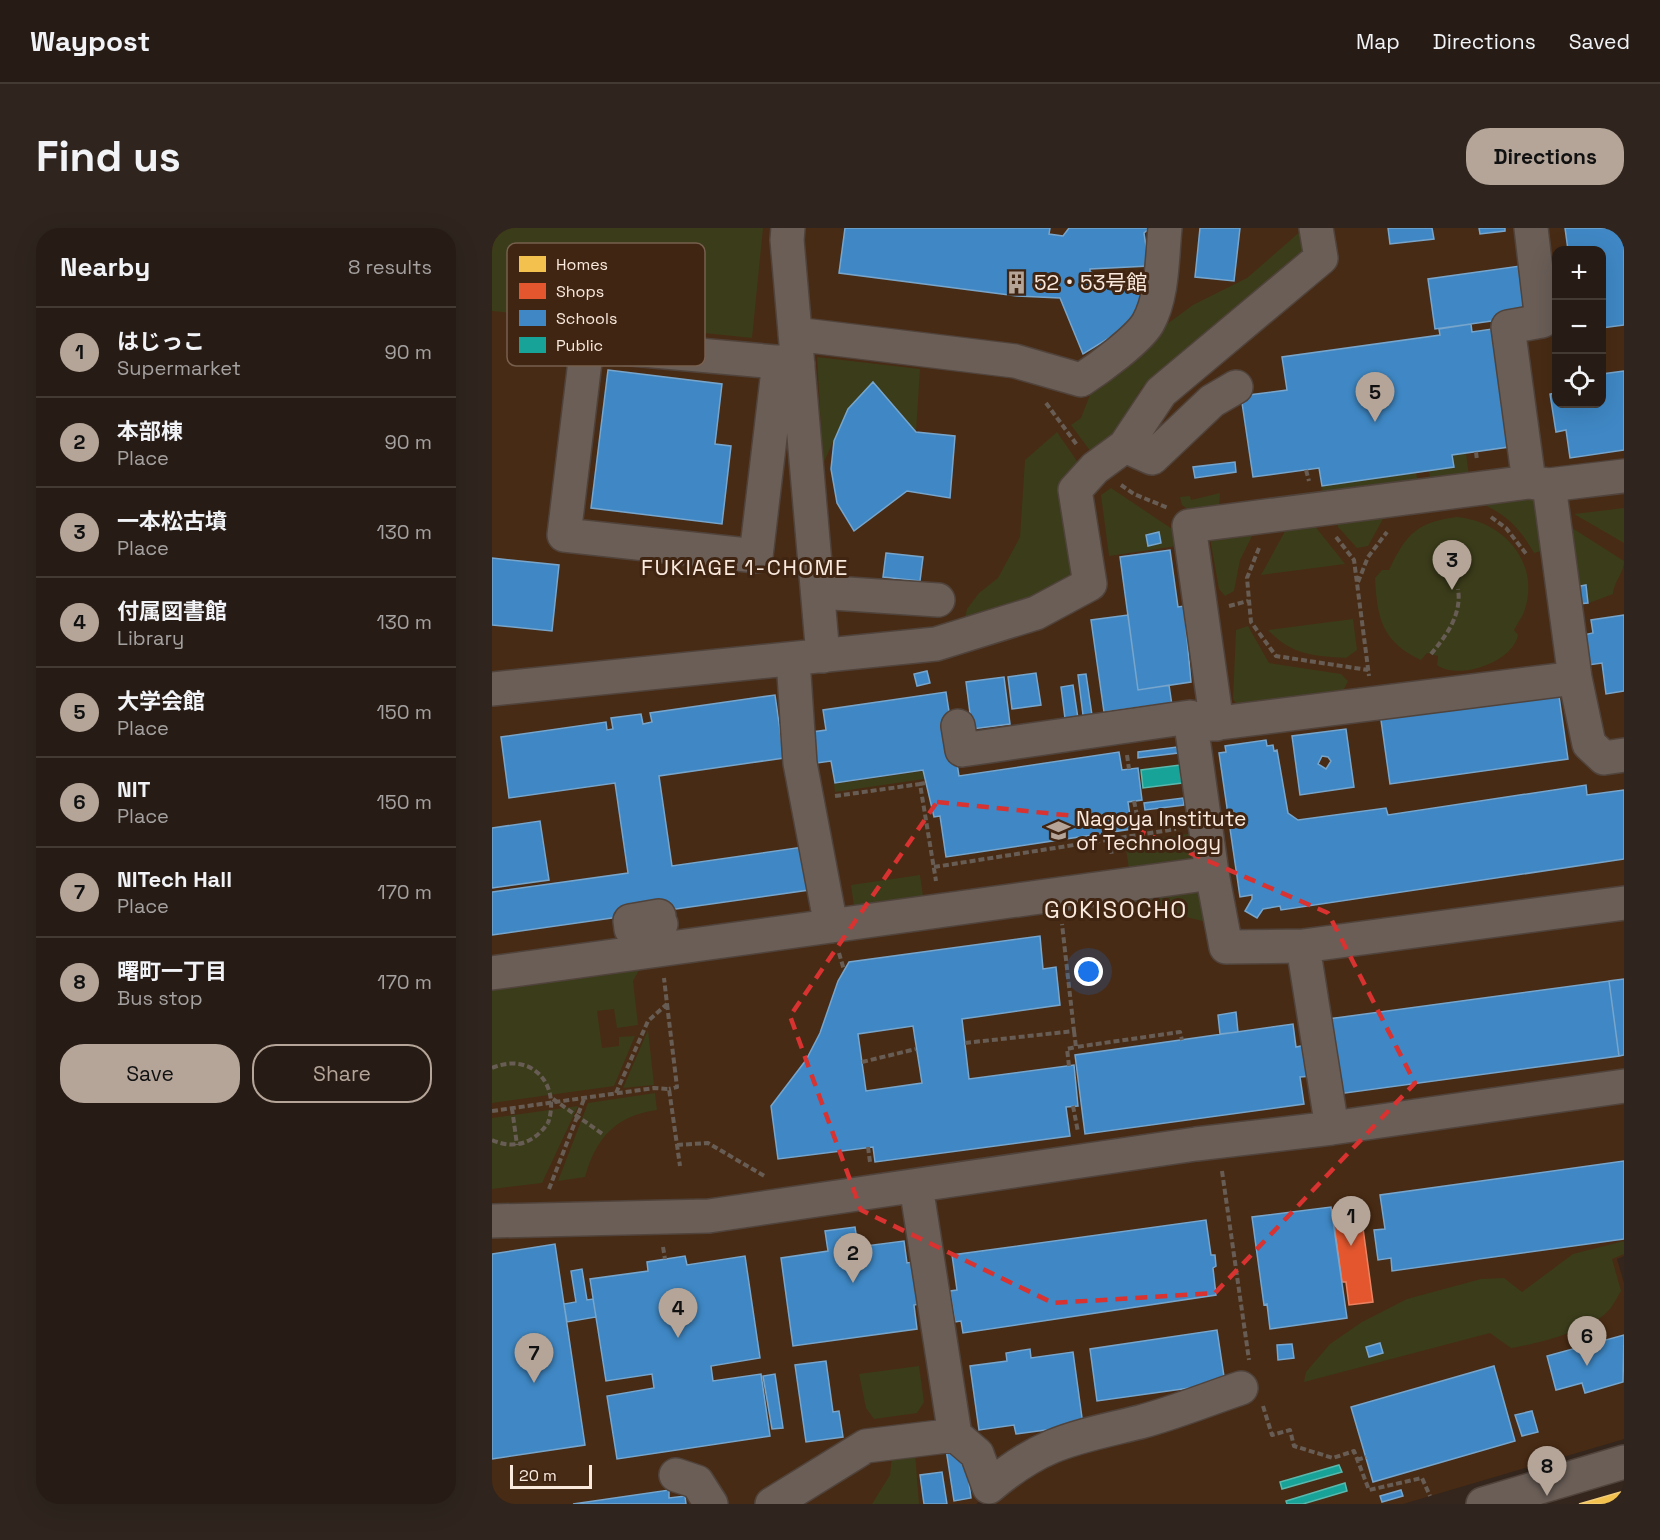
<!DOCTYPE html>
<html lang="en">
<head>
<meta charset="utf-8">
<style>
	:root { --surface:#271c15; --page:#2f251e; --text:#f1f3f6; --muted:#a4a1a0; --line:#433a34; --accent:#b5a599 }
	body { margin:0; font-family:"Space Grotesk","Noto Sans JP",sans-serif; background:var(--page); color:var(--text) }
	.controls { position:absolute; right:18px; top:18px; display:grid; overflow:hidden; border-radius:12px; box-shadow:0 6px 24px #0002 }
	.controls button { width:54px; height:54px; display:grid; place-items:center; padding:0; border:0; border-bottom:2px solid var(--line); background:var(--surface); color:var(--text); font:30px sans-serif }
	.scale { position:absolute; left:18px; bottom:15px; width:82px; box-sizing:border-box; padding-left:6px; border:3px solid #fae9dd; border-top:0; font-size:16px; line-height:21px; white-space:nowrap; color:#fae9dd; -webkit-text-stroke:4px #3f2512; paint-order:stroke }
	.you { position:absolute; left:597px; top:744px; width:21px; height:21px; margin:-15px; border:4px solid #fff; border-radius:50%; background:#1a73e8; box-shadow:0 0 0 9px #1a73e833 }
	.badge { display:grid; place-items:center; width:39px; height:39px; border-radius:50%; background:var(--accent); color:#111; font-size:20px; font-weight:700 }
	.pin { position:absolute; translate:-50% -50px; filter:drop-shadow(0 2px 3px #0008) }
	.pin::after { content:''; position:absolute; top:32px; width:21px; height:18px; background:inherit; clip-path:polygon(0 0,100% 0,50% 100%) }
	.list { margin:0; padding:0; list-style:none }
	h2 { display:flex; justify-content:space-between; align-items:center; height:78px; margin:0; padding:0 24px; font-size:26px }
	h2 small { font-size:20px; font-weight:400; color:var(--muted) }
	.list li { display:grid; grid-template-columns:39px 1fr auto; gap:18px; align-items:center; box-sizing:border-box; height:90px; padding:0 24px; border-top:2px solid var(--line) }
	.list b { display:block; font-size:22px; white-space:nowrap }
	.list p { margin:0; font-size:20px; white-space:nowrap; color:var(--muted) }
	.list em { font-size:20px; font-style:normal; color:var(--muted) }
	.actions { display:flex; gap:12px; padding:18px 24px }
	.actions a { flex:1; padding:14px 0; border:2px solid var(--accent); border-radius:24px; text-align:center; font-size:21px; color:var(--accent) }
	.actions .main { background:var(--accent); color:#111 }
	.icon { flex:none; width:33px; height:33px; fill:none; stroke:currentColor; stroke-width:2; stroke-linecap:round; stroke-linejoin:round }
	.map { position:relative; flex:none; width:1132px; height:1276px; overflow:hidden; border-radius:24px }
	header { display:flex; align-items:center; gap:36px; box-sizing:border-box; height:84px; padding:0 30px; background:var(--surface); border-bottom:2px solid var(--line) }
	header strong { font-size:28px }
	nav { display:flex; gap:33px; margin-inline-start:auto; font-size:21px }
	.intro { display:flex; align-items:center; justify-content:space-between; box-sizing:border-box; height:144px; padding:0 36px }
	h1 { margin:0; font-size:42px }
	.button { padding:15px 27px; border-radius:24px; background:var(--accent); color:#111; font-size:21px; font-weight:700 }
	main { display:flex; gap:36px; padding:0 36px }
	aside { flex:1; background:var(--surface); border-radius:24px; box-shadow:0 6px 24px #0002 }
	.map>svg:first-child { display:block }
</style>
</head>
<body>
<header>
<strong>Waypost</strong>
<nav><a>Map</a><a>Directions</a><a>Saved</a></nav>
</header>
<div class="intro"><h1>Find us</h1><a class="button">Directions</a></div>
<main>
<aside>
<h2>Nearby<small>8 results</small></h2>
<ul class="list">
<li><span class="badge">1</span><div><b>はじっこ</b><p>Supermarket</p></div><em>90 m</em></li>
<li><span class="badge">2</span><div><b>本部棟</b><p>Place</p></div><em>90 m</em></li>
<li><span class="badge">3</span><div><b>一本松古墳</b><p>Place</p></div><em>130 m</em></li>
<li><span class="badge">4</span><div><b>付属図書館</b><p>Library</p></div><em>130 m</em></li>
<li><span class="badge">5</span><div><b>大学会館</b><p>Place</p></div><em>150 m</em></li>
<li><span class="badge">6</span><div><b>NIT</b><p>Place</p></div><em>150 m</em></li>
<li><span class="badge">7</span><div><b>NITech Hall</b><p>Place</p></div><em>170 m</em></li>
<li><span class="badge">8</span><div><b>曙町一丁目</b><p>Bus stop</p></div><em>170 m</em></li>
</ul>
<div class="actions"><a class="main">Save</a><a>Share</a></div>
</aside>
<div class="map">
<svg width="1132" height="1276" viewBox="0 0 1132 1276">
	<rect width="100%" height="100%" fill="#34261c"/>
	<!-- built -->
	<path fill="#482b14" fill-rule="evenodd" d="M 0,0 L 1132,0 L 1132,1028 L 1125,1031 L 1132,1055 L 1132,1211 L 911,1276 L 503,1276 L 500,1266 L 484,1276 L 0,1276 ZM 1064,22 L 1110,22 L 1110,176 L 1064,176 Z"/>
	<!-- green -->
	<path fill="#3b3c1a" d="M 0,0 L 271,0 L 260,110 L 0,83 Z
		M 810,2 L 814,21 L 650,159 L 616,217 L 602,228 L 579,197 L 589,190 L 601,159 L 630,129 L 701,77 L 755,50 Z
		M 325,129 L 428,141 L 424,204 L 381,154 L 356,181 L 331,236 Z
		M 565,204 L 589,239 L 567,256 L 580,355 L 472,393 L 475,381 L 487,365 L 506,350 L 528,309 L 533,232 Z
		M 974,225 L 977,248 L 939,254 L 937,243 L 961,239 L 960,227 Z
		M 924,245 L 926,255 L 831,268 L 830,258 Z
		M 619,260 L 683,303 L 685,318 L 617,328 L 609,267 Z
		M 728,265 L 727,282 L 703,287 L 690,277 L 688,269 L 698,268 L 699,272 Z
		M 989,268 L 1047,268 L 1052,322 L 1042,325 C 1029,302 1017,289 993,277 Z
		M 1132,280 L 1132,315 L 1082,286 Z
		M 844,288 L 892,289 L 876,318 L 865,320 L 846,299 Z
		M 965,289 C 1011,293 1048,334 1033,381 C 1031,388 1025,396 1022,402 L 1026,407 C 1021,434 967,453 945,437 L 946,428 L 935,425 L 929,432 C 890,414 885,390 883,350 L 890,342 L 897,342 C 914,306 925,294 965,289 Z
		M 818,292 L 853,336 L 769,347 L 798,294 Z
		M 1074,296 L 1132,333 C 1132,345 1122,353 1121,366 L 1097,375 L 1094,357 L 1084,358 Z
		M 763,302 L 748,332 L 742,363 L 733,368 L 727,361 L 718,310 Z
		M 861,391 L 865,422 L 854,430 C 821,428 799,427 776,402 Z
		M 756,398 L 777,435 L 849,446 L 856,453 L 850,465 L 748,481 L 741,471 L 744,402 Z
		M 431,543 L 432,551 L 343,564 L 342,556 Z
		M 702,605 L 706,630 L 637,641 L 633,615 Z
		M 428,647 L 431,668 L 362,678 L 359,657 Z
		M 713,659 L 718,695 L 624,671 Z
		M 149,739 L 141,753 L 146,797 L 125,800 L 122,781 L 105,783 L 110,820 L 127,818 L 127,809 L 143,808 L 122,858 L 0,875 L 0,759 Z
		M 156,802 L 162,857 L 131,860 Z
		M 163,865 L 165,882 C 123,888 104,910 93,949 L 66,953 L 96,875 Z
		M 86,878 L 50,955 L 0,961 L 0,890 Z
		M 1132,1013 L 1132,1026 L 1120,1031 L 1129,1063 C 1125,1069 1122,1077 1116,1083 C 1099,1102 1045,1116 1019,1120 L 998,1105 L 812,1154 L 814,1144 L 838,1116 L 870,1094 L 915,1071 L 989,1051 L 1012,1050 L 1030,1064 L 1081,1026 Z
		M 427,1138 L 432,1174 L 425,1185 L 382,1191 L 374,1180 L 367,1146 Z
		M 423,1225 L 427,1276 L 380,1276 L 398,1247 L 400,1228 Z"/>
	<!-- homes -->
	<path fill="#f2c14e" stroke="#f4cd79" stroke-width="1.5" d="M 1132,1263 L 1132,1276 L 1087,1276 Z"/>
	<!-- shops -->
	<path fill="#e4572e" stroke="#eb8362" stroke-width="1.5" d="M 868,978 L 881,1074 L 857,1077 L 854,1054 L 850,1054 L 840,982 Z"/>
	<!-- schools -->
	<path fill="#3f88c5" stroke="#77a5cc" stroke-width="1.5" fill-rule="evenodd" d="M 353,0 L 558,0 L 557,6 L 571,8 L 577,0 L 658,0 L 652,5 L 657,38 L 598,41 L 598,44 L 657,63 L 645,93 L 591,126 L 568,70 L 525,68 L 347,45 Z
		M 708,0 L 748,0 L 742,53 L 703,49 Z
		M 896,0 L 940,0 L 942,11 L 898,16 Z
		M 987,0 L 1013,0 L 1013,3 L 988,6 Z
		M 1073,0 L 1132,0 L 1132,97 L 1110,100 L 1110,22 L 1076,22 Z
		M 1028,38 L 1035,88 L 943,101 L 936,51 Z
		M 979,96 L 980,104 L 1000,101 L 1017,219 L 960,227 L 962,239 L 830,258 L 827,240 L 761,249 L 749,168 L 795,162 L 790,129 L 948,107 L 947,101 Z
		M 116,142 L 230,156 L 223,216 L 239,218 L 230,296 L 99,280 Z
		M 1132,143 L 1132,222 L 1078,230 L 1074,202 L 1064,204 L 1058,166 L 1064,165 L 1064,176 L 1110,176 L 1110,146 Z
		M 381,154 L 424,204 L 463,208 L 458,270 L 415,263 L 362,303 L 345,275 L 339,241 L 342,213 L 356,181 Z
		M 743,234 L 744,244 L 703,250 L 701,239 Z
		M 667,304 L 669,315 L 656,318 L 654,307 Z
		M 678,322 L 686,379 L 692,378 L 699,454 L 646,462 L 628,329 Z
		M 394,325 L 431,329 L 428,353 L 391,349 Z
		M 0,330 L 67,337 L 60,403 L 0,397 Z
		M 1094,357 L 1096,375 L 1086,376 L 1083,359 Z
		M 636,387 L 646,462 L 677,457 L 681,484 L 665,486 L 663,477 L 612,484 L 599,392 Z
		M 1132,387 L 1132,463 L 1114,466 L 1110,435 L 1096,437 L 1091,407 L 1101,405 L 1099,392 Z
		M 435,443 L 438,455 L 425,458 L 422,446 Z
		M 544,445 L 549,477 L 520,481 L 516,449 Z
		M 594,446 L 601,494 L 592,495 L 586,447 Z
		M 512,449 L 518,496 L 480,501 L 474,454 Z
		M 581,457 L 587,497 L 574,498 L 569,459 Z
		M 1066,461 L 1076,531 L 898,556 L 888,485 Z
		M 454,464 L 467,548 L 627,524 L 630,542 L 646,540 L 650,572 L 636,574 L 640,601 L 454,629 L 448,588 L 442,589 L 431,542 L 343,555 L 339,533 L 325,535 L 320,504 L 334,502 L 331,482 Z
		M 283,467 L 292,530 L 167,548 L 180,638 L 311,619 L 317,662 L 0,707 L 0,664 L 136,645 L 123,555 L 17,570 L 9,509 L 114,494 L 115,502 L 121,501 L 119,490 L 149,486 L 151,496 L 160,494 L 158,485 Z
		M 854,501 L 862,559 L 808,567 L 800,508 ZM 830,528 L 836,529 L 839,533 L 834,541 L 826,536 Z
		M 774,512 L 775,518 L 781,517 L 782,523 L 785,522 L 796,585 L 806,592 L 894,580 L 896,587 L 1094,557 L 1095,567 L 1132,562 L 1132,631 L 789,682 L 788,678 L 771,681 L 765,690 L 753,683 L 760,671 L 760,667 L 748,669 L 727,525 L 734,524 L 733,518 Z
		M 685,519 L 686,525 L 646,530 L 646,524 Z
		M 691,570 L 692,577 L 653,582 L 652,575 Z
		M 48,593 L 57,652 L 0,660 L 0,600 Z
		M 548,708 L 551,741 L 564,739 L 568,777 L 470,791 L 477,851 L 582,837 L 586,878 L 574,879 L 578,908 L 383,934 L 381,919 L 286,931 L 279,878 L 314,832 L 328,805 L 346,753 L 357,734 ZM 421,798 L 430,855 L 374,863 L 366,806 Z
		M 1132,751 L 1132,827 L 1127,828 L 1117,753 Z
		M 1117,753 L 1127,828 L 846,866 L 836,791 Z
		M 744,784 L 746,804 L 728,806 L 726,787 Z
		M 801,796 L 804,819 L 814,817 L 819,848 L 808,849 L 812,876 L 593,906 L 583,827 Z
		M 1132,933 L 1132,1011 L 900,1043 L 899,1030 L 886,1032 L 882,1002 L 893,1001 L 888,967 Z
		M 839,979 L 855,1090 L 778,1101 L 775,1076 L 772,1077 L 760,989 Z
		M 714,992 L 719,1027 L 723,1027 L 724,1038 L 721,1040 L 724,1067 L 471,1105 L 469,1093 L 463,1094 L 458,1063 L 465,1062 L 460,1027 Z
		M 363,999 L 366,1019 L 412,1013 L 415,1035 L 427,1033 L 433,1075 L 422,1077 L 425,1101 L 301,1118 L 289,1030 L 336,1023 L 333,1003 Z
		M 63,1016 L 93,1217 L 0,1231 L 0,1026 Z
		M 193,1028 L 195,1037 L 253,1028 L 268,1130 L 219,1138 L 221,1153 L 269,1146 L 278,1208 L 125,1231 L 115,1168 L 162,1160 L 160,1146 L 114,1153 L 98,1051 L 156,1043 L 155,1034 Z
		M 90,1041 L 95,1072 L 101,1071 L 104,1089 L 75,1094 L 72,1076 L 84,1074 L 79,1043 Z
		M 725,1102 L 733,1155 L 605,1173 L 598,1121 Z
		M 1132,1107 L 1131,1154 L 1093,1165 L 1090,1155 L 1064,1162 L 1055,1128 Z
		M 888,1115 L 891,1125 L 877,1129 L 874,1119 Z
		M 800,1116 L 802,1130 L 786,1132 L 785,1117 Z
		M 538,1121 L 539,1130 L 581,1124 L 591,1197 L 524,1206 L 522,1197 L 487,1202 L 478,1138 L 515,1133 L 514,1125 Z
		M 334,1133 L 341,1184 L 347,1183 L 351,1209 L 314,1214 L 303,1137 Z
		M 1002,1138 L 1023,1213 L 881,1254 L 859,1179 Z
		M 283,1146 L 291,1200 L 280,1201 L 271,1148 Z
		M 1040,1183 L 1046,1204 L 1030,1208 L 1023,1187 Z
		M 472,1218 L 479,1270 L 462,1273 L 454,1221 Z
		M 450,1244 L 455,1276 L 432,1276 L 428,1247 Z
		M 177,1262 L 177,1270 L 193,1268 L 194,1276 L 81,1276 Z
		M 909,1262 L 911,1268 L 890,1274 L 888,1268 Z"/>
	<!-- public -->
	<path fill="#17a398" stroke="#5bb8ad" stroke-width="1.5" d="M 688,537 L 690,555 L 651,560 L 649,542 Z
		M 847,1237 L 850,1244 L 790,1261 L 788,1254 Z
		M 853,1255 L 855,1263 L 811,1276 L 795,1276 L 794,1273 Z"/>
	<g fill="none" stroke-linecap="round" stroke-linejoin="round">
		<defs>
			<path id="minor" d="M 296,0 L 295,12 L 331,428
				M 303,106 L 523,133 L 589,152 C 606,141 646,112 656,95 C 671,68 670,30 673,0
				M 287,134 L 264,328 L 72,307 L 95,117 L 306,136
				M 633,218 L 660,230 L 720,173 L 744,159
				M 1037,254 L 1016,99 L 1050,93 L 1039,0
				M 1057,257 L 1083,450 L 1097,516 L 1112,530 L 1132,527
				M 326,364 L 446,372
				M 301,432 L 308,535 L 339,698
				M 0,461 L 444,416 L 544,385 L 598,356 L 583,262 L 603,240 L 633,218 L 669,164 L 829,30 L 824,0
				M 725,496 L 697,298 L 1037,254 L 1057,257 L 1132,248
				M 466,498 L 470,522 L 698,489 L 720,645 L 734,719 L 811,718 L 1132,675
				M 704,498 L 1083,450
				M 167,688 L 138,693 L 139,701 L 169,696
				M 811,718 L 840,900
				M 0,745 L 720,645
				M 424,958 L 463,1207
				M 0,993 L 217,988 L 704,916 L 840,900 L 1132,858
				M 184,1247 L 205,1254 L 219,1276
				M 280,1276 L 374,1218 L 463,1207 L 485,1226 L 497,1259 C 551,1213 583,1210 648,1194 C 682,1185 716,1171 749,1160
				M 991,1276 L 1132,1234"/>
		</defs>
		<!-- minor casing -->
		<use href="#minor" stroke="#50433b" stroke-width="36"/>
		<!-- path -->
		<path stroke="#675d55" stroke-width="4" stroke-dasharray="6 3" stroke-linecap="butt" d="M 554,175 L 585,217
			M 984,224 L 985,232
			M 814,242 L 817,253
			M 629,257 L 642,266 L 676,280
			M 999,289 L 1014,300 L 1035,327
			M 844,309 L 862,332 L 877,448
			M 767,320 L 755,350 L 759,394 L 784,428 L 876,442
			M 866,354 L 876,329 L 895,304
			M 737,378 L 756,373
			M 939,426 C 955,407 970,386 966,361
			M 635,527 L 637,541
			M 433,555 L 428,556 L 444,653
			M 343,568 L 428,556
			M 642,573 L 649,606
			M 617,611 L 620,628
			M 442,639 L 684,601
			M 347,725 L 352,742
			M 175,776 L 185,859 L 177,861
			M 582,803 L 584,819 L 688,804 L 690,812
			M 473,815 L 582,803 L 570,696
			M 370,834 L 424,821
			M 577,838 L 575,821 L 584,819
			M 124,865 L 156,793 L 175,776 L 172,750
			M 581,878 L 586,904
			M 20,880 L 25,917
			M 0,883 L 162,860 L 177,861 L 188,938
			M 0,912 C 23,922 42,915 56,895
			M 185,917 L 216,915 L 274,949
			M 376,919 L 378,934
			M 730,943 L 757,1132
			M 57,961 L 92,871
			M 171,1019 L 173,1031
			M 771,1178 L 780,1207 L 798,1202 L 802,1218 L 841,1230 L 862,1223 L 877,1262 L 930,1250 L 938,1268
			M 865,1232 L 874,1229"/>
		<!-- minor -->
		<use href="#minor" stroke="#6a5e57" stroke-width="33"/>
		<!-- path-bridge -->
		<path stroke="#675d55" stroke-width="4" stroke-dasharray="6 3" stroke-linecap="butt" d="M 0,840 C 40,823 69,857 56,895
			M 61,871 L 112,907"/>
	</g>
	<!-- marked area -->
	<path fill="none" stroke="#d83231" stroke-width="4.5" stroke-dasharray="12 8" stroke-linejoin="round" d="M 445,574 L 622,592 L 836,685 L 923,855 L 723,1065 L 561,1075 L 369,982 L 298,788 Z"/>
	<!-- icons -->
	<defs>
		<symbol id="building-bare" viewBox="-9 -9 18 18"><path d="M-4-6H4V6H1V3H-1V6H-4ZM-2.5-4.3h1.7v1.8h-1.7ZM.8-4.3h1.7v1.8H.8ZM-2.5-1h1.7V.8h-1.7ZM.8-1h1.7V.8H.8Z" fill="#b5a599" stroke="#3f2512" stroke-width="2.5" paint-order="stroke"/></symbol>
		<symbol id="university-bare" viewBox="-9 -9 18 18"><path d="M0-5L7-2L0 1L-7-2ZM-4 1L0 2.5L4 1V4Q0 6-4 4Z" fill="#b5a599" stroke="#3f2512" stroke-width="2.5" paint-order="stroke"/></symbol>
	</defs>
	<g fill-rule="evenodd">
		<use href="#building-bare" x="508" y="38" width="33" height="33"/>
		<use href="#university-bare" x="550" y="586" width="33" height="33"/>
	</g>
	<g text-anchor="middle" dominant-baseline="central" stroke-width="6" stroke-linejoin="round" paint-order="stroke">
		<!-- poi labels -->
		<g font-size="21" fill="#fae9dd" stroke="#3f2512" text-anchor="start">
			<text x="542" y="54">52・53号館</text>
			<text x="584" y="590">Nagoya Institute<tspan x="584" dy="24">of Technology</tspan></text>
		</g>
		<!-- neighbourhood labels -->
		<g font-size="22" letter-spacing="1.5" fill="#fae9dd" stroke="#3f2512">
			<text x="253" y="339">FUKIAGE 1-CHOME</text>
		</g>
		<!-- quarter labels -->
		<g font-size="24" letter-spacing="1.5" fill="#fae9dd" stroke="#3f2512">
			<text x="624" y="681">GOKISOCHO</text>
		</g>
	</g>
	<!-- legend -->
	<rect x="15" y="15" width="198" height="123" rx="9" fill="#3f2512" stroke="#77604f" stroke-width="1.5"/>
	<rect x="27" y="28" width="27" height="16" fill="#f2c14e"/>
	<rect x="27" y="55" width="27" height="16" fill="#e4572e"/>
	<rect x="27" y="82" width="27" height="16" fill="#3f88c5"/>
	<rect x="27" y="109" width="27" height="16" fill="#17a398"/>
	<g font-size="16" fill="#fae9dd">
		<text x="64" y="42">Homes</text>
		<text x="64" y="69">Shops</text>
		<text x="64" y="96">Schools</text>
		<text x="64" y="123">Public</text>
	</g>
</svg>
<div class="controls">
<button>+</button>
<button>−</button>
<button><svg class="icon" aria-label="locate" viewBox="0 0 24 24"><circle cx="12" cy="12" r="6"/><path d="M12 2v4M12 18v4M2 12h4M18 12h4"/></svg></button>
</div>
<div class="scale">20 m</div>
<div class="you"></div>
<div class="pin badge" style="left:859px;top:1018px">1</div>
<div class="pin badge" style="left:361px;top:1055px">2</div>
<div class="pin badge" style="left:960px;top:362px">3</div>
<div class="pin badge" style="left:186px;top:1110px">4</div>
<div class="pin badge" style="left:883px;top:194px">5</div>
<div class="pin badge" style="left:1095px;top:1138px">6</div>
<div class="pin badge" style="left:42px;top:1155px">7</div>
<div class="pin badge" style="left:1055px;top:1268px">8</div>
</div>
</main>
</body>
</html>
